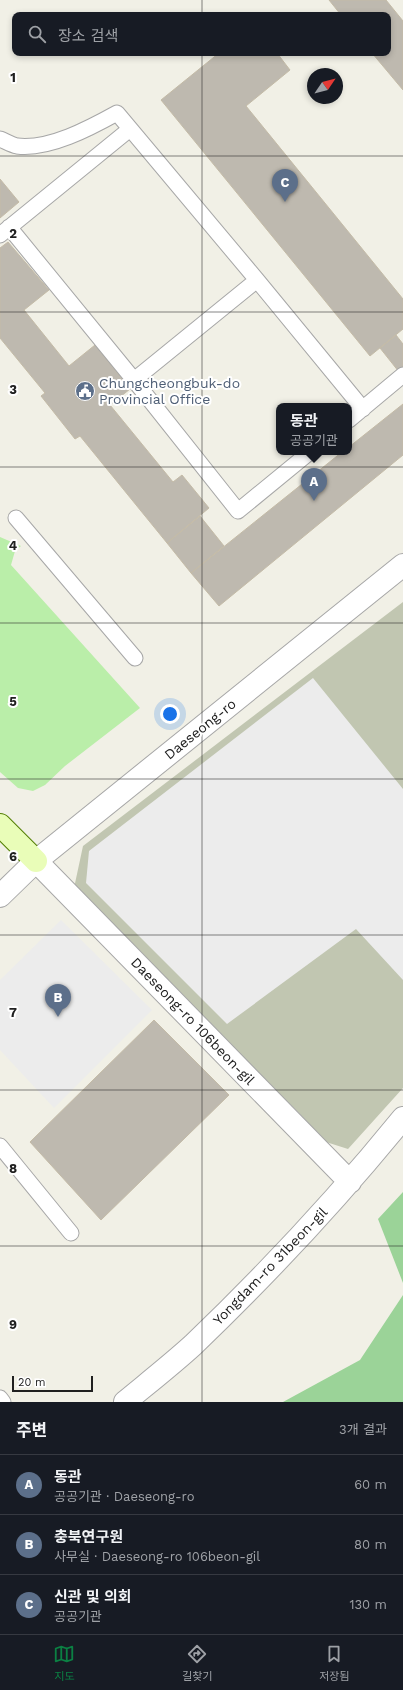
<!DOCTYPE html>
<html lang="ko">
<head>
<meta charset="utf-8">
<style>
	:root { --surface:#171b24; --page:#242831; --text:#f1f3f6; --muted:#9ea1a6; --line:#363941; --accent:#0b8043 }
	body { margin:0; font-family:"Work Sans","Noto Sans KR",sans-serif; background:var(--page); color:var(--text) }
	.compass { position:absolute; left:307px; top:68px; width:36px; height:36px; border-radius:50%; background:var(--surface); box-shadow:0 2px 6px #0003; rotate:55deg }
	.scale { position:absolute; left:12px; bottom:10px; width:81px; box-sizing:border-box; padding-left:4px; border:2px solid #202020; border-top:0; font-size:11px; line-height:14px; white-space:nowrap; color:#202020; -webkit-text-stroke:3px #fff; paint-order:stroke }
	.you { position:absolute; left:170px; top:714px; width:14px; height:14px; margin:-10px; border:3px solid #fff; border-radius:50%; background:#1a73e8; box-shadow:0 0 0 6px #1a73e833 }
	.badge { display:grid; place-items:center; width:26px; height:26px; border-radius:50%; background:var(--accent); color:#fff; font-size:13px; font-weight:700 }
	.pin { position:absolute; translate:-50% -33px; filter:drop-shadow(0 1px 2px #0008) }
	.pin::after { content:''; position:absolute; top:21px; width:14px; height:12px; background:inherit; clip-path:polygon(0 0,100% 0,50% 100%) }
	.popup { position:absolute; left:276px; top:403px; width:76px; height:52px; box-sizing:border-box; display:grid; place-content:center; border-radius:8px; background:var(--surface); filter:drop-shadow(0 1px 3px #0005); font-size:13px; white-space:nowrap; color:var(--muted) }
	.popup b { font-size:15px; color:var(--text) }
	.popup::after { content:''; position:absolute; left:50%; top:100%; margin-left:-8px; border:8px solid transparent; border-top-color:var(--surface) }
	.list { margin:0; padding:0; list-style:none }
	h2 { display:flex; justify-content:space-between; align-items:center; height:52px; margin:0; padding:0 16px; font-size:17px }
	h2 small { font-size:13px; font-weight:400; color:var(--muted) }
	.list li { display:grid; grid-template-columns:26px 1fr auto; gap:12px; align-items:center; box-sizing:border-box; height:60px; padding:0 16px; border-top:1px solid var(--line) }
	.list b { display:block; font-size:15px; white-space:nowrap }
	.list p { margin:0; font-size:13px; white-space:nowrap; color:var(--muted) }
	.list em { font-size:13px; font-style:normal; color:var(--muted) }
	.icon { flex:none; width:22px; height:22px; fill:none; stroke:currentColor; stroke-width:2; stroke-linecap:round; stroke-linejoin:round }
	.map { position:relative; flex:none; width:403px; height:1402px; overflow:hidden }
	.search { position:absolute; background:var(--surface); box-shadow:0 2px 6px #0003; left:12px; right:12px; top:12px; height:44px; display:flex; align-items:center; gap:10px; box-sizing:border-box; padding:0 14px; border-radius:8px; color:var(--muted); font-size:15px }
	.sheet { height:232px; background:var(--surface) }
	nav { display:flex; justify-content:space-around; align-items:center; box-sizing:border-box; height:56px; border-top:1px solid var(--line); background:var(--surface); font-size:11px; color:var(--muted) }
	nav a { display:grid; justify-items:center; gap:2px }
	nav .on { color:var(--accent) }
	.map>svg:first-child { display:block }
</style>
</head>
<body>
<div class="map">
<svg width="403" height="1402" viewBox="0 0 403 1402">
	<rect width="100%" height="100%" fill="#f1f0e6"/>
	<!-- construction -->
	<path fill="#c1c6b1" d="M 403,602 L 403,1088 L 348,1149 L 326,1142 L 298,1112 L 74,888 L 83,846 Z"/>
	<!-- grass -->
	<path fill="#baeea9" d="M 0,537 L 21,546 L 15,551 L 11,565 L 140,708 L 65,766 L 45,785 L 33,791 L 18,788 L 0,772 Z"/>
	<!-- forest -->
	<path fill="#9bd398" d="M 403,1192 L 403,1283 L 378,1219 Z
		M 403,1295 L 403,1402 L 283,1402 L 360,1360 Z"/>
	<!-- parking -->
	<path fill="#ececec" d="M 313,678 L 403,789 L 403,980 L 356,929 L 227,1024 L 86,883 L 89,851 Z
		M 61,920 L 152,1010 L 54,1108 L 0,1050 L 0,980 Z"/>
	<!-- building -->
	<path fill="#beb9af" stroke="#c4bba7" d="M 329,0 L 386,0 L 403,21 L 403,90 L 372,53 L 388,53 L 388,15 L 341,15 Z
		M 219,53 L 277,53 L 290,70 L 246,106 L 403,299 L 403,329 L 370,356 L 161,100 Z
		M 0,179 L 19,202 L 0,218 Z
		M 8,242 L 49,290 L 24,310 L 69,366 L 95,345 L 130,389 L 110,405 L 173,482 L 182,475 L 209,508 L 167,543 L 80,436 L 75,439 L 41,396 L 45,393 L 0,338 L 0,248 Z
		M 396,335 L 403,344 L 403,377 L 380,348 Z
		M 403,404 L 403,455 L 219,606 L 191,573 L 342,452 L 349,452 L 349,447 Z
		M 200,516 L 224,546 L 191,573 L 167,543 Z
		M 154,1020 L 229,1095 L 101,1220 L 30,1142 Z"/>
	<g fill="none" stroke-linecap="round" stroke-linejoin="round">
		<defs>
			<path id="lane" d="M 0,139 C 5,141 12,145 17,146 C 49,150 90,128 117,113 L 257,280 L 363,409
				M 9,227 L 134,380 L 238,511 L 310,452
				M 0,235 L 130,129
				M 134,380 L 257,280
				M 349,420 L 403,375
				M 16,518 L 135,658
				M 0,1146 L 71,1233
				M 0,1398 L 3,1402"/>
			<path id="street" d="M 36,861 L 350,1182
				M 0,896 L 36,861 L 403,565
				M 125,1402 C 148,1383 171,1365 193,1345 C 267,1274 338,1198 403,1118"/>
			<path id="secondary" d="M 0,825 L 36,861"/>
		</defs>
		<!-- lane casing -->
		<use href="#lane" stroke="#a7a7a7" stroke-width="17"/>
		<!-- street casing -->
		<use href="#street" stroke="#a7a7a7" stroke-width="24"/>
		<!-- secondary casing -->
		<use href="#secondary" stroke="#527e00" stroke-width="24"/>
		<!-- lane -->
		<use href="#lane" stroke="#fff" stroke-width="15"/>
		<!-- street -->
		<use href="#street" stroke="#fff" stroke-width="22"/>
		<!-- secondary -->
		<use href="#secondary" stroke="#e9fdb8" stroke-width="22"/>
	</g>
	<!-- grid -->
	<path fill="none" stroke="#202020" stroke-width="1" stroke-opacity="0.55" d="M 202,0 L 202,15M 202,53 L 202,1402M 0,156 L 403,156M 0,312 L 403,312M 0,467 L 403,467M 0,623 L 403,623M 0,779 L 403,779M 0,935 L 403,935M 0,1090 L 403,1090M 0,1246 L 403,1246"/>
	<!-- icons -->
	<defs>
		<symbol id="civic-disc" viewBox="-11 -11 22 22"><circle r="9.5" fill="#5c6f8a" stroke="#fff"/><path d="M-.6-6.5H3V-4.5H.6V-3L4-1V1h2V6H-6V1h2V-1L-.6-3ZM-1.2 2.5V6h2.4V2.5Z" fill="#fff"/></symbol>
	</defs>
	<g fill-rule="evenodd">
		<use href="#civic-disc" x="74" y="380" width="22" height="22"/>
	</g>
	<g text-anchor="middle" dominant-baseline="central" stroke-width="4" stroke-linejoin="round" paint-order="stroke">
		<!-- service labels -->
		<g font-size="14" fill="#4e5e75" stroke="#fff" text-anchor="start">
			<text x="99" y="383">Chungcheongbuk-do<tspan x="99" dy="16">Provincial Office</tspan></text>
		</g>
		<!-- street labels -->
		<g font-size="14" fill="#202020" stroke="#fff">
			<text transform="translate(200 729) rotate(-39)">Daeseong-ro</text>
			<text transform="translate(193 1021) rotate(46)">Daeseong-ro 106beon-gil</text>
			<text transform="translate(270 1266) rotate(-46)">Yongdam-ro 31beon-gil</text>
		</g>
	</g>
	<g font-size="13" text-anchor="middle" font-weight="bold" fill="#202020" stroke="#fff" stroke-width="4" stroke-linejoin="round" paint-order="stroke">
		<text x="13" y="82">1</text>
		<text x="13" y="238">2</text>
		<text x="13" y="394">3</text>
		<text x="13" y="550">4</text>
		<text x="13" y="706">5</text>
		<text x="13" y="861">6</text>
		<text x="13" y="1017">7</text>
		<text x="13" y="1173">8</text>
		<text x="13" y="1329">9</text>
	</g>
</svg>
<svg class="compass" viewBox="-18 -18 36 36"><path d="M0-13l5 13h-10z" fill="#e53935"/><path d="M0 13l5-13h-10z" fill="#9ea1a6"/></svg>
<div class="scale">20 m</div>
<div class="you"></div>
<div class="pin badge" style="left:314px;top:501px;background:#5c6f8a">A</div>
<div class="popup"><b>동관</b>공공기관</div>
<div class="pin badge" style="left:58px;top:1017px;background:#5c6f8a">B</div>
<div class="pin badge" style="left:285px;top:202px;background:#5c6f8a">C</div>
<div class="search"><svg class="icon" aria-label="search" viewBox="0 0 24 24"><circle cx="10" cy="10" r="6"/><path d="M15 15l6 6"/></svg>장소 검색</div>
</div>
<section class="sheet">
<h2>주변<small>3개 결과</small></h2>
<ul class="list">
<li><span class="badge" style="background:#5c6f8a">A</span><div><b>동관</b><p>공공기관 · Daeseong-ro</p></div><em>60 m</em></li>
<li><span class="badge" style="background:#5c6f8a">B</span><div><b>충북연구원</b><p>사무실 · Daeseong-ro 106beon-gil</p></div><em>80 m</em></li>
<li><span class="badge" style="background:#5c6f8a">C</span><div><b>신관 및 의회</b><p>공공기관</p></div><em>130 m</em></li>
</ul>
</section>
<nav>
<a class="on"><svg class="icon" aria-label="map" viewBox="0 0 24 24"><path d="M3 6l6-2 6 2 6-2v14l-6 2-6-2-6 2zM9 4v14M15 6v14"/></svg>지도</a>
<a><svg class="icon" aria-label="directions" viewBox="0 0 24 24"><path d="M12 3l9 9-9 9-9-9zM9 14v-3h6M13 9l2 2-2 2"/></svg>길찾기</a>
<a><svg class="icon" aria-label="saved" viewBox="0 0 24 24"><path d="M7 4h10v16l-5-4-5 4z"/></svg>저장됨</a>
</nav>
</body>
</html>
